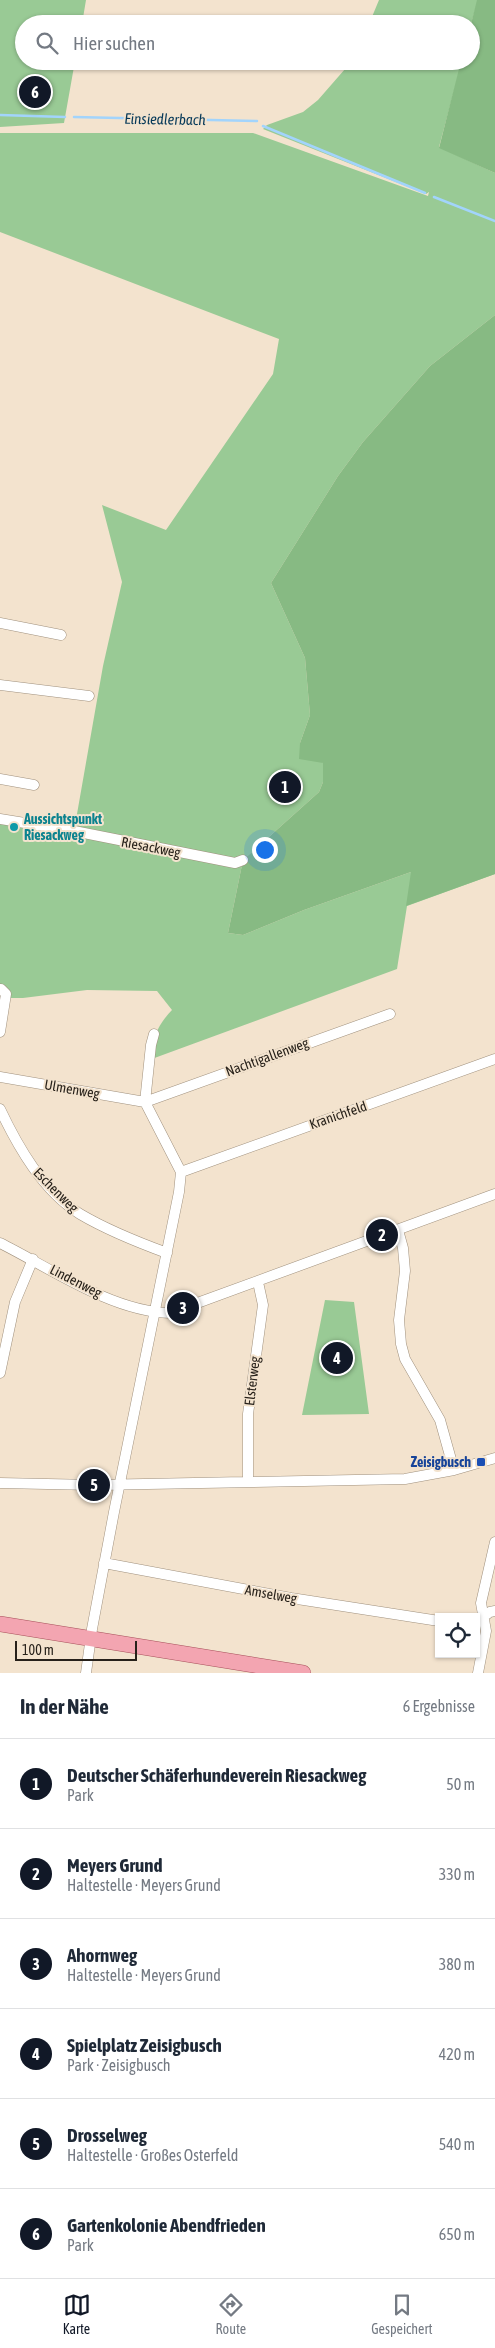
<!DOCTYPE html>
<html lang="de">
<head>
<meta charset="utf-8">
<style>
	:root { --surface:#fff; --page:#f6f6f7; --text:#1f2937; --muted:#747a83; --line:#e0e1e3; --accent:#111827 }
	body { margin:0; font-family:"Asap Condensed",sans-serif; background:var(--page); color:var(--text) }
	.controls { position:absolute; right:15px; bottom:15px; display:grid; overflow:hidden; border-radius:0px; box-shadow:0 1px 4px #0004 }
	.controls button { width:45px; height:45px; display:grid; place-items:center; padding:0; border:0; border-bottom:1px solid var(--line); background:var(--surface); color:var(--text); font:25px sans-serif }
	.scale { position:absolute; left:15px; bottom:12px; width:122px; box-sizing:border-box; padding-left:5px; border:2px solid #27211a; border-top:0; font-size:14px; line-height:18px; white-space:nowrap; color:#27211a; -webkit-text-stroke:4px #f3e3ce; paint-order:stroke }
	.you { position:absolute; left:264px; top:849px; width:18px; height:18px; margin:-12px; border:4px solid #fff; border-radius:50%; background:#1a73e8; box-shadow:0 0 0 8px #1a73e833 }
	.badge { display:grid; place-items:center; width:32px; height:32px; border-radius:50%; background:var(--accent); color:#fff; font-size:16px; font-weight:700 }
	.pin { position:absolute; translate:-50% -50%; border:2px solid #fff; box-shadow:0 1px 5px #0006 }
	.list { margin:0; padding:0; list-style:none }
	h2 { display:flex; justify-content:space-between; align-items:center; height:65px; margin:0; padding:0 20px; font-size:21px }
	h2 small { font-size:16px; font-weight:400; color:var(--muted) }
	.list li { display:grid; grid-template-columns:32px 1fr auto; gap:15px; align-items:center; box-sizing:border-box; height:90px; padding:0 20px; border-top:1px solid var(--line) }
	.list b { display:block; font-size:19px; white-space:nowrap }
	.list p { margin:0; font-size:16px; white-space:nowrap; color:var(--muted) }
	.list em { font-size:16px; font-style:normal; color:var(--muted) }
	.icon { flex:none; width:28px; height:28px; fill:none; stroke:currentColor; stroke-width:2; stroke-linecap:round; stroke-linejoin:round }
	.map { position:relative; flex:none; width:495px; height:1673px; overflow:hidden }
	.search { position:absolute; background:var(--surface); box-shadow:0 1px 4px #0004; left:15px; right:15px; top:15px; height:55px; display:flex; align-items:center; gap:12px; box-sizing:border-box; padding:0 18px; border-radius:28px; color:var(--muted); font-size:19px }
	.sheet { height:605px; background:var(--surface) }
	nav { display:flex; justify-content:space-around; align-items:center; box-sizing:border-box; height:70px; border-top:1px solid var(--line); background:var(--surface); font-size:14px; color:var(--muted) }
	nav a { display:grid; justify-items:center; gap:2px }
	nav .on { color:var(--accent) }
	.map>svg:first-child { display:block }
</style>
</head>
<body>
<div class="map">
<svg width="495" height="1673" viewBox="0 0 495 1673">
	<rect width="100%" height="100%" fill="#f3e3ce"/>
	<!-- green -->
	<path fill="#99ca95" d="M 0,0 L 86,0 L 82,24 L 24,24 L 24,61 L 75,61 L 64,123 L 0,127 Z
		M 379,0 L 478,0 L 471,24 L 369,24 Z
		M 352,61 L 462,61 L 439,147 L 495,173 L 495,315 L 430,366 L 363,442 L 338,476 L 271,583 L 305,658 L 310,715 L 300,743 L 323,763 L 323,782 L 319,792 L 243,860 L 228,933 L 243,935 L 304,910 L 411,872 L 495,874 L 407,906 L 397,969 L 149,1060 C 154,1037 156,1027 172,1010 L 157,991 L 87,990 L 23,998 L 6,998 L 0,1023 L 0,819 L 74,831 L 103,666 L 122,582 L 102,505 L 166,530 L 273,374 L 279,339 L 0,232 L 0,133 L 253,133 L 428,196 L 429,192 L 426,194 L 263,129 L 267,125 L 303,112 L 318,100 Z
		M 325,1300 L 354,1302 L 369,1414 L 302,1415 Z"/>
	<!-- forest -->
	<path fill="#87ba83" d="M 477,0 L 495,0 L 495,173 L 439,148 L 461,61 L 471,61 L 471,24 Z
		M 495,315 L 495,874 L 406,906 L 411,872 L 304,910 L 243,935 L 228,933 L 243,860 L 319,792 L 323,782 L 323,763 L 299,759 L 300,743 L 310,715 L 305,658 L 271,583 L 338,476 L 363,442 L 430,366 Z"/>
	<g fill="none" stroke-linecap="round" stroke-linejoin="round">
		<!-- stream -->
		<path stroke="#a2d4fc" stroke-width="2.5" d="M 0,115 L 65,117
			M 74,117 L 257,121
			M 263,126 L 425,193
			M 434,197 L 495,221"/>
		<defs>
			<path id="minor" d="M 0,623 L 61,635
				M 0,685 L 89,696
				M 0,779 L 34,785
				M 0,819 L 74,831 L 235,863 L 243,860
				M 0,1032 L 6,994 L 1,989
				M 0,1077 L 145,1102 L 390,1014
				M 0,1109 C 18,1147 43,1191 80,1214 C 107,1230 137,1242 167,1253
				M 181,1172 L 495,1059
				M 398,1230 L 403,1248 L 405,1271 L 399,1320 L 401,1344 L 405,1359 L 440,1420 L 454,1470
				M 0,1243 C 50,1268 113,1312 170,1313 L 495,1194
				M 0,1373 L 15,1302 L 33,1259
				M 248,1482 L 248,1414 L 263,1305 L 258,1282
				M 0,1483 L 94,1485 L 405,1479 L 454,1470 L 495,1458
				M 104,1563 L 291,1598 L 439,1621
				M 476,1622 L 490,1612 L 495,1611
				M 86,1673 L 92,1629 L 114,1512 L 179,1192 L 181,1172 L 145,1102 L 151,1045 L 154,1034
				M 478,1673 L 486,1631 L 481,1603 L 495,1542"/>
			<path id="primary" d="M 0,1624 L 303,1673"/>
		</defs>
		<!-- minor casing -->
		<use href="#minor" stroke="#a0917e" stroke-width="11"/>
		<!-- primary casing -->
		<use href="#primary" stroke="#a6505a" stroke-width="16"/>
		<!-- minor -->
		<use href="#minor" stroke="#fff" stroke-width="10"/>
		<!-- primary -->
		<use href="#primary" stroke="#f3a5b1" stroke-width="15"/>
	</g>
	<!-- markers -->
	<circle fill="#0f9aa8" stroke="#f3e3ce" stroke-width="2" cx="14" cy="827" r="5"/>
	<rect fill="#1a4fb4" stroke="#f3e3ce" stroke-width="2" x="476" y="1457" width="10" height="10" rx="2.5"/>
	<g text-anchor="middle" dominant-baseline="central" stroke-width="4" stroke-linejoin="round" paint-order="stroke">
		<!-- culture labels -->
		<g font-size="14" font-weight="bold" fill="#0d838f" stroke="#f3e3ce" text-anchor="start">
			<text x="24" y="819">Aussichtspunkt<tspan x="24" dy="16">Riesackweg</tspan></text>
		</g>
		<!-- street labels -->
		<g font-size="14" fill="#27211a" stroke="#f3e3ce">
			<text transform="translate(151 847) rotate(11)">Riesackweg</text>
			<text transform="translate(267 1057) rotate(-20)">Nachtigallenweg</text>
			<text transform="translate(72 1089) rotate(10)">Ulmenweg</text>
			<text transform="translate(338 1115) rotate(-19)">Kranichfeld</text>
			<text transform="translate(56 1190) rotate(45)">Eschenweg</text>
			<text transform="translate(76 1281) rotate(27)">Lindenweg</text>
			<text transform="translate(252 1381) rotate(-83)">Elsterweg</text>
			<text transform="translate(271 1594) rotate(10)">Amselweg</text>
		</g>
		<!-- transit labels -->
		<g font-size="14" font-weight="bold" fill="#164399" stroke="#f3e3ce" text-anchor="end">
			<text x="471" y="1462">Zeisigbusch</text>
		</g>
		<!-- water labels -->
		<g font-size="15" font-style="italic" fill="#053858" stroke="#f3e3ce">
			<text transform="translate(165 119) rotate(1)">Einsiedlerbach</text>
		</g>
	</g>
</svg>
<div class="controls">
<button><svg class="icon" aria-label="locate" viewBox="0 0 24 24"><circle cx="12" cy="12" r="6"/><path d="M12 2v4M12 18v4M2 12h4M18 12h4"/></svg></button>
</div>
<div class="scale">100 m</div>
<div class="you"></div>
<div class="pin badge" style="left:285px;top:787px">1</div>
<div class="pin badge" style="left:382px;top:1235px">2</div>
<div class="pin badge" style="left:183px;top:1308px">3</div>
<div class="pin badge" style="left:337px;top:1358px">4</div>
<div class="pin badge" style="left:94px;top:1485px">5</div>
<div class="pin badge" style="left:35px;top:92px">6</div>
<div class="search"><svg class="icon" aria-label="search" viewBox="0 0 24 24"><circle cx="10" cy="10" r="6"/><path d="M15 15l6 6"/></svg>Hier suchen</div>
</div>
<section class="sheet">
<h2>In der Nähe<small>6 Ergebnisse</small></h2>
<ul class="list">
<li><span class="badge">1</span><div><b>Deutscher Schäferhundeverein Riesackweg</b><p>Park</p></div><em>50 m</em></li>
<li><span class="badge">2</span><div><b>Meyers Grund</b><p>Haltestelle · Meyers Grund</p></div><em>330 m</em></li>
<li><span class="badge">3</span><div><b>Ahornweg</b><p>Haltestelle · Meyers Grund</p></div><em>380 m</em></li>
<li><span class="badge">4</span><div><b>Spielplatz Zeisigbusch</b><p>Park · Zeisigbusch</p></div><em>420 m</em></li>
<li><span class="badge">5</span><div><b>Drosselweg</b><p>Haltestelle · Großes Osterfeld</p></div><em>540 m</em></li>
<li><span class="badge">6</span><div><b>Gartenkolonie Abendfrieden</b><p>Park</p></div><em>650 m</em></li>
</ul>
</section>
<nav>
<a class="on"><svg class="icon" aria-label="map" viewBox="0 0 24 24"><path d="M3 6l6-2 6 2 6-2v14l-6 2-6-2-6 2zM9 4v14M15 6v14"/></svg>Karte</a>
<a><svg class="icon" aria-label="directions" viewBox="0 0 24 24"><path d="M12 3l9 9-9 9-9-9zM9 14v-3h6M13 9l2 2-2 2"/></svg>Route</a>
<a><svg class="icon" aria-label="saved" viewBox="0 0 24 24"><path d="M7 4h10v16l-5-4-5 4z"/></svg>Gespeichert</a>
</nav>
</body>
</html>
